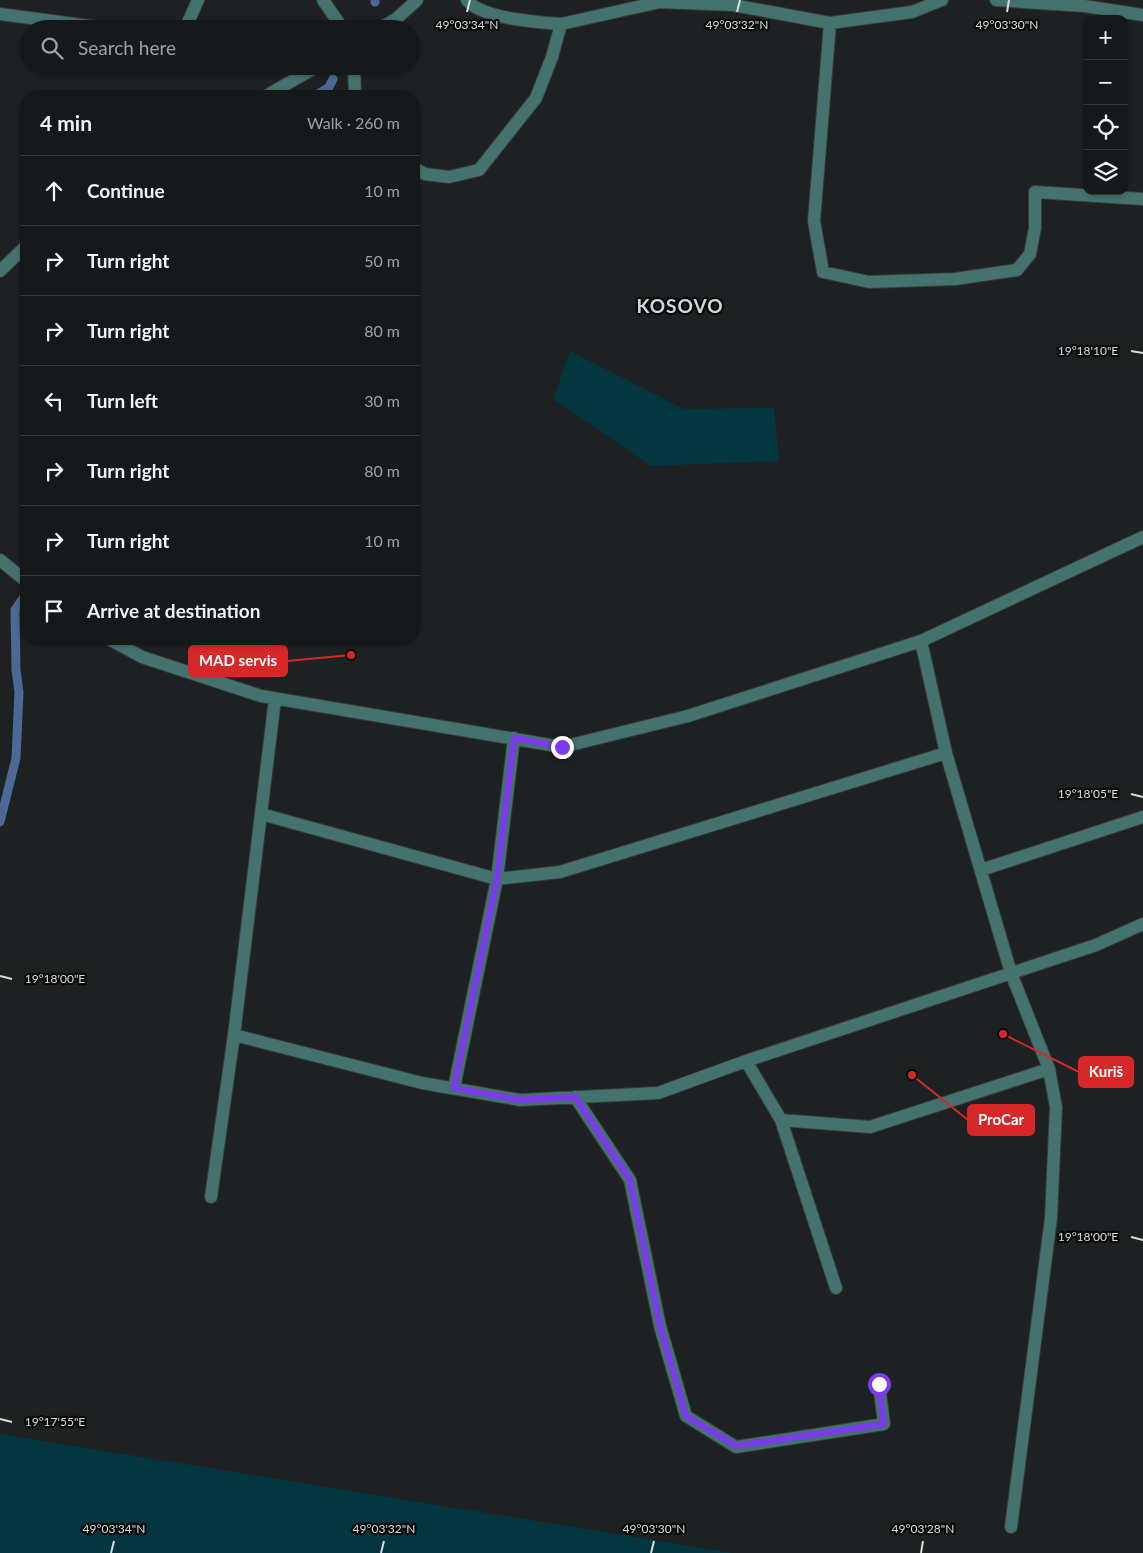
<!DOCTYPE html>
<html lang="en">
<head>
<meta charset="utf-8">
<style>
	:root { --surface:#16191a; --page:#1f2223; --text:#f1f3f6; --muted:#9ea0a2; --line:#353839 }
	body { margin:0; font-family:Lato,sans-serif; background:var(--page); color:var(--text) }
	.controls { position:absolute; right:15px; top:15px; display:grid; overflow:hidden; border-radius:10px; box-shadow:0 1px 4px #0004 }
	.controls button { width:45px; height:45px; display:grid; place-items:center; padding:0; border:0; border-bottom:1px solid var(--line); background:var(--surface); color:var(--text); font:25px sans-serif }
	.stop { position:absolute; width:15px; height:15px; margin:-11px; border:4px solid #7c3aed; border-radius:50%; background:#fff }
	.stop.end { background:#7c3aed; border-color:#fff; box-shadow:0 1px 5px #0008 }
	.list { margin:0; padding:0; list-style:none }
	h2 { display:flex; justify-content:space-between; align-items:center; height:65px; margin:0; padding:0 20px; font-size:21px }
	h2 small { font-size:16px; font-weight:400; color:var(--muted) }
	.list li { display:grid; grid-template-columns:32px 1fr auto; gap:15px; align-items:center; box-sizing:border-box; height:70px; padding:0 20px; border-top:1px solid var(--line) }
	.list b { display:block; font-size:19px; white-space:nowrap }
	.list em { font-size:16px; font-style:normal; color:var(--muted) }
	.icon { flex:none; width:28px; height:28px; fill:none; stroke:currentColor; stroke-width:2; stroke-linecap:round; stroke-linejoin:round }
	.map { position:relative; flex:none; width:1143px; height:1553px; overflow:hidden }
	.search { position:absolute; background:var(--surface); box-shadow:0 1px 4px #0004; left:20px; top:20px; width:400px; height:55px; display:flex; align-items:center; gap:12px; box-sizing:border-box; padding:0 18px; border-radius:28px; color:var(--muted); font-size:19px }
	.panel { position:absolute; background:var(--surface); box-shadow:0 1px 4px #0004; left:20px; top:90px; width:400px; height:555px; border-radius:20px }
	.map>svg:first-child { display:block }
</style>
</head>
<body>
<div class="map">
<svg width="1143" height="1553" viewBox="0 0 1143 1553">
	<rect width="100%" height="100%" fill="#1e2122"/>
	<!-- green -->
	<path fill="#04363f" d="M 570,351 L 684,409 L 774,408 L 779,461 L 651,466 L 553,399 Z
		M 0,1434 L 733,1553 L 0,1553 Z"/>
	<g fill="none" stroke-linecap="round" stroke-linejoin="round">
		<!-- stream -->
		<path stroke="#4b6994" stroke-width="9" d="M 375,0 L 375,2
			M 315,96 L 329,87 L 333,79
			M 0,822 L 16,758 L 19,692 L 16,670 L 15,610 L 26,594"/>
		<defs>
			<path id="minor" d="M 323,0 L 343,29
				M 996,0 L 1084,6 L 1143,15
				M 0,14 L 112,29
				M 830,23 L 912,12 L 942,0
				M 561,24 L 660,2 L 733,5 L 830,23 L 814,221 L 823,272 L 869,282 L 955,279 L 1017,270 L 1030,254 L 1035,228 L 1035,192 L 1143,199
				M 185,29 L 198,0
				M 379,29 L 396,19 L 417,0
				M 354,66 L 355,96
				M 266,96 L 318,66
				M 414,168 L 425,174 L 449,177 L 479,170 L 536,98 L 552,57 L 561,24 C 539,22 481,19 467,0
				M 0,271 L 26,246
				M 0,560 L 26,581
				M 109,639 L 142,657 L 261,696 L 562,747 L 688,716 L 921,641 L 1143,537
				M 921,641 L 946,753 L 1011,973 L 1049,1069 L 1056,1107 L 1051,1218 L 1011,1527
				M 261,814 L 497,879 L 560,872 L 946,753
				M 981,870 L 1143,817
				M 234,1035 L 275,699
				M 746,1061 L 781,1120 L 836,1288
				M 454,1088 L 497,879 L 514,738
				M 575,1097 L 630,1180 L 660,1326 L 686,1416 L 736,1447 L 884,1424 L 879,1384
				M 781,1120 L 870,1127 L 1049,1069
				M 211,1197 L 234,1035 L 422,1083 L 520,1100 L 658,1093 L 746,1061 L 1096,945 L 1143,924"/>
		</defs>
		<!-- minor casing -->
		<use href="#minor" stroke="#383b3c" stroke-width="14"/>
		<!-- minor -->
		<use href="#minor" stroke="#44726e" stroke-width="12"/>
	</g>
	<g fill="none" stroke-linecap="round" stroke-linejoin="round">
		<!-- route -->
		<path stroke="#7c3aed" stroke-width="6" d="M 562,747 L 514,738 L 497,879 L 454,1088 L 520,1100 L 575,1097 L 630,1180 L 660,1326 L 686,1416 L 736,1446 L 884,1424 L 879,1384"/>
	</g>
	<!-- ticks -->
	<path fill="none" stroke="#dadcdc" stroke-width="2" d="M 467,12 L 470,0M 737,12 L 740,0M 1007,12 L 1009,0M 1131,351 L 1143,353M 1131,794 L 1143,797M 0,976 L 12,979M 1131,1237 L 1143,1240M 0,1419 L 12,1422M 111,1553 L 114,1541M 381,1553 L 384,1541M 651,1553 L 654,1541M 921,1553 L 923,1541"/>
	<g text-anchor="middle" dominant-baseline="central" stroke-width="4.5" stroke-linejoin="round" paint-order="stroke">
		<!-- district labels -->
		<g font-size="19" font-weight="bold" letter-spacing="1" fill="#d3d7d8" stroke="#090a0b">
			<text x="680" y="305">KOSOVO</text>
		</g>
	</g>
	<g font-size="12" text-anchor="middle" fill="#dadcdc" stroke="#090a0b" stroke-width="4.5" stroke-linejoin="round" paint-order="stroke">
		<text x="467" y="29">49°03'34"N</text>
		<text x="737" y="29">49°03'32"N</text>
		<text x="1007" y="29">49°03'30"N</text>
		<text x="1088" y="355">19°18'10"E</text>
		<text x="1088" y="798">19°18'05"E</text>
		<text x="55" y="983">19°18'00"E</text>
		<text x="1088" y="1241">19°18'00"E</text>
		<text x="55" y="1426">19°17'55"E</text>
		<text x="114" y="1533">49°03'34"N</text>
		<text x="384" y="1533">49°03'32"N</text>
		<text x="654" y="1533">49°03'30"N</text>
		<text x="923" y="1533">49°03'28"N</text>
	</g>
	<!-- callouts -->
	<path fill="none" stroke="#d62828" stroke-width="2" d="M351 655L287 661M1003 1034L1079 1072M912 1075L968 1120"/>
	<g fill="#d62828" stroke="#090a0b" stroke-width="2">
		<circle cx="351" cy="655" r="5"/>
		<circle cx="1003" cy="1034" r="5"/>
		<circle cx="912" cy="1075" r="5"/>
	</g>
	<g fill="#d62828" stroke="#d62828" stroke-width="2">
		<rect x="189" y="646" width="98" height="30" rx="5"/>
		<rect x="1079" y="1057" width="54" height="30" rx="5"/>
		<rect x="968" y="1105" width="66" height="30" rx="5"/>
	</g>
	<g font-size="15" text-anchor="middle" font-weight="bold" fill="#fff">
		<text x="238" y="666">MAD servis</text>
		<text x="1106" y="1077">Kuriš</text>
		<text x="1001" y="1125">ProCar</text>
	</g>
</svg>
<div class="controls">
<button>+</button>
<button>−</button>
<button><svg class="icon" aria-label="locate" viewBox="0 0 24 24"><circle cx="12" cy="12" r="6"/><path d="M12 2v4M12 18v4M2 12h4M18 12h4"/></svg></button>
<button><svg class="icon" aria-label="layers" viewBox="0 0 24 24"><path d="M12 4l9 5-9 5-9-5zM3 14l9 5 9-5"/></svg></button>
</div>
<div class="stop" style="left:879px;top:1384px"></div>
<div class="stop end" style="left:562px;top:747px"></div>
<div class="search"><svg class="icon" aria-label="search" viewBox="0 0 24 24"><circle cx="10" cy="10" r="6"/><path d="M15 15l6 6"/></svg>Search here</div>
<section class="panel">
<h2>4 min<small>Walk · 260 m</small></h2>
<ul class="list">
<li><svg class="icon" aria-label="ahead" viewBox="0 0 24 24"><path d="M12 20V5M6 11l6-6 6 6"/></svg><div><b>Continue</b></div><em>10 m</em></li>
<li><svg class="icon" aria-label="right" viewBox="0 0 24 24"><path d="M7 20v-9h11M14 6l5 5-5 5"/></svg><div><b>Turn right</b></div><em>50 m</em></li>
<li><svg class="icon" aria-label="right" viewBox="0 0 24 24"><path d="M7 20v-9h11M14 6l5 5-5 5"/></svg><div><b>Turn right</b></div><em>80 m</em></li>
<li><svg class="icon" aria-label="left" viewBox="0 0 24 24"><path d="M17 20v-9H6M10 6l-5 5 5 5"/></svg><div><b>Turn left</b></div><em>30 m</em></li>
<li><svg class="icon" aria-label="right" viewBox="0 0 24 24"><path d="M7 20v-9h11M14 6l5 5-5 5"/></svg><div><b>Turn right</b></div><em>80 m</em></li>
<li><svg class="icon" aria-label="right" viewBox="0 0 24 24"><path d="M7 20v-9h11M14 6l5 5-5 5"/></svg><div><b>Turn right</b></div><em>10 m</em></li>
<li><svg class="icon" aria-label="arrive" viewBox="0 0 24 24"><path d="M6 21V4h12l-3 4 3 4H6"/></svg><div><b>Arrive at destination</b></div></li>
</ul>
</section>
</div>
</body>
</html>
